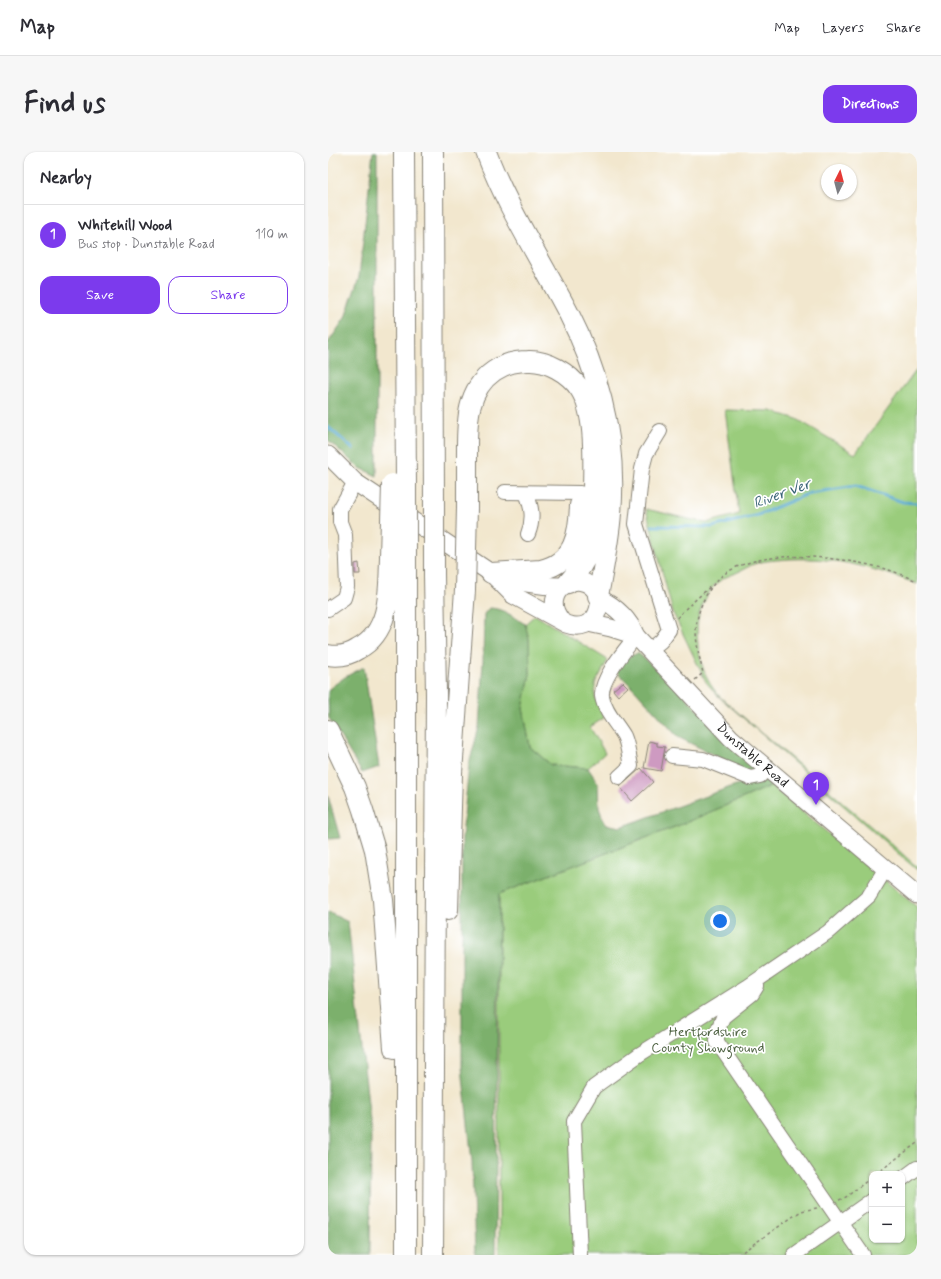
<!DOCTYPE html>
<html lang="en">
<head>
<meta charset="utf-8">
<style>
	:root { --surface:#fff; --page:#f7f7f7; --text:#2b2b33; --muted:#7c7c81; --line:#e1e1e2; --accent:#7c3aed }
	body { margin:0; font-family:Mynerve,sans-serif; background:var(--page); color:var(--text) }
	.controls { position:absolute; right:12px; bottom:12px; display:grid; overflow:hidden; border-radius:8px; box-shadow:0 1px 3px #0004 }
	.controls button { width:36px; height:36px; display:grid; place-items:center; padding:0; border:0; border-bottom:1px solid var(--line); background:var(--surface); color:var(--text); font:20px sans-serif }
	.compass { position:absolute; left:493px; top:12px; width:36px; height:36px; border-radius:50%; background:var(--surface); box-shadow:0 1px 3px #0004; rotate:6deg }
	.you { position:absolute; left:392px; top:769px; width:14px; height:14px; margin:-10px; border:3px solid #fff; border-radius:50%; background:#1a73e8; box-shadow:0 0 0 6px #1a73e833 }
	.badge { display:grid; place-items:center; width:26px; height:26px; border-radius:50%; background:var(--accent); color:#fff; font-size:13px; font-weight:700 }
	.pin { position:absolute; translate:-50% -33px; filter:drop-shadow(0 1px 2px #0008) }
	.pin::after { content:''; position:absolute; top:21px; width:14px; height:12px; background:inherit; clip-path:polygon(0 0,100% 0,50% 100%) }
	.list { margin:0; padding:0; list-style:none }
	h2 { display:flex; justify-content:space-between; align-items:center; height:52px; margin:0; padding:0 16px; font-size:17px }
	h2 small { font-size:13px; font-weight:400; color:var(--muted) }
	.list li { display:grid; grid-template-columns:26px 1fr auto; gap:12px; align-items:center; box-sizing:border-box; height:60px; padding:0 16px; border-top:1px solid var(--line) }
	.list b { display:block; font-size:15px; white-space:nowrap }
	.list p { margin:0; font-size:13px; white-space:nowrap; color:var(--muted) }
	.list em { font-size:13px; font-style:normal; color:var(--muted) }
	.actions { display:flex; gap:8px; padding:12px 16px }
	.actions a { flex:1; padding:9px 0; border:1px solid var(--accent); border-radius:12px; text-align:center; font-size:14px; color:var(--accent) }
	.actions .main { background:var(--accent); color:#fff }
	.map { position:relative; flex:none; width:589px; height:1103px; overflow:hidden; border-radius:12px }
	header { display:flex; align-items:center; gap:24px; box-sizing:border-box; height:56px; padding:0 20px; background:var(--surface); border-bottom:1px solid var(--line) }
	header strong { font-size:19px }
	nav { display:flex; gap:22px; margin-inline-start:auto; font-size:14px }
	.intro { display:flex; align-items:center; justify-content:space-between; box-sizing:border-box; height:96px; padding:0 24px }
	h1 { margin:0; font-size:28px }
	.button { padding:10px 18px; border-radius:12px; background:var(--accent); color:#fff; font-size:14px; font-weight:700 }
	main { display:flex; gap:24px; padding:0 24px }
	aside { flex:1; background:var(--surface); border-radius:12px; box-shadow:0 1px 3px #0004 }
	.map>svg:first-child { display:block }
</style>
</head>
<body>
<header>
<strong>Map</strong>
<nav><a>Map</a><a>Layers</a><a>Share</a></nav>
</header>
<div class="intro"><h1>Find us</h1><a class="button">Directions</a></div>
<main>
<aside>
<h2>Nearby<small></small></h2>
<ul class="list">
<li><span class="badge">1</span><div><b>Whitehill Wood</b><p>Bus stop · Dunstable Road</p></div><em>110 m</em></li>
</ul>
<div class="actions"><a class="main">Save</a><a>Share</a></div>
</aside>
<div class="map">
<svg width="589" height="1103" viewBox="0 0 589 1103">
	<rect width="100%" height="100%" fill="#fff"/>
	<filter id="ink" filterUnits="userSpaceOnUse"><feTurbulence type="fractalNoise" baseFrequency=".025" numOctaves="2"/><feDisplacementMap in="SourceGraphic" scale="8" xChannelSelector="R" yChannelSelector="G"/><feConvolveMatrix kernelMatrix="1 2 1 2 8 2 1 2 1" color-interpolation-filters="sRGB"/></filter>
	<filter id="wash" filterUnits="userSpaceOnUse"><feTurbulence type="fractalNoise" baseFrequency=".012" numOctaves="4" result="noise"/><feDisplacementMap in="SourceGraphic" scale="16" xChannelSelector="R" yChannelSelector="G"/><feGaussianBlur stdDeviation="0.9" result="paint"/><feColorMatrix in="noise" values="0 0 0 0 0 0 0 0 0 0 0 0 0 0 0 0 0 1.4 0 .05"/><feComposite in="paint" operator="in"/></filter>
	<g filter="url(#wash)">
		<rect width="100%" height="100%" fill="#f2e7ce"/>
		<!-- green -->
		<path fill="#9acc7c" stroke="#5b744c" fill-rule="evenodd" d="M 589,217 L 589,432 C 546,416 509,405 462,407 C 450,408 438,408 426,412 C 421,414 415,418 410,420 C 405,423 398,424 393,428 C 383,434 377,447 373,457 C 365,475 371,511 380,528 C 383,534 388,540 392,545 L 568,696 L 589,715 L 589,718 L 389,543 L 378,530 L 345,461 L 318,357 L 378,371 L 411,362 L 397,258 L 443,259 L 469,267 L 527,302 Z
			M 207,463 L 280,508 L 267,532 L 267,545 L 276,566 L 262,575 L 277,601 L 260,616 L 223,613 L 202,595 L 195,556 L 202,522 L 201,487 L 197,472 Z
			M 443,634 L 589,755 L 589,1103 L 171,1103 L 171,742 L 357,671 ZM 544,1022 L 574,1022 L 574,1088 L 544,1088 Z"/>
		<!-- forest -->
		<path fill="#7bb06c" stroke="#4c6644" d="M 45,0 L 49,0 L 49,324 L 30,315 L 0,288 L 0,191 L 17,166 L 31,125 Z
			M 161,456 C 175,456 185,465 197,472 L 201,487 L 202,522 L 195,556 L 202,595 L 223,613 L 260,616 L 270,631 L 271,656 L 277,672 L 293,675 L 419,629 L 396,608 L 350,585 L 309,540 L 289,520 L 296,507 L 310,501 L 352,539 L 443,634 L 357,671 L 171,742 L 167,1103 L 147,1103 L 144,1010 L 134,915 L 134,686 L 141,612 L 151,575 L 155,509 L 156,462 Z
			M 36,515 L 51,615 L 34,621 L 1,566 L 0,540 L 2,536 L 17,525 Z
			M 0,644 L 12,686 L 1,687 L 0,684 Z
			M 0,760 L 20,770 L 43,978 L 42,1103 L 0,1103 Z"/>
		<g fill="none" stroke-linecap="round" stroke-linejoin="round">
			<!-- stream -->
			<path stroke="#55a8d0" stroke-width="3" d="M 0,275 L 25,297
				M 324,374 L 384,375 L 430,363 L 482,341 L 528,334 L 575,350 L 589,351"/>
		</g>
		<g id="blocks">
			<!-- building -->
			<path fill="#ce9ac1" d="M 31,411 L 32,422 L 27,422 L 27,412 Z
				M 295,530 L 300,535 L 290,544 L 285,538 Z
				M 321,589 L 329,591 L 329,594 L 337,595 L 333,619 L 316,616 Z
				M 313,616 L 325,630 L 304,649 L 292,635 Z"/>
		</g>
	</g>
	<g filter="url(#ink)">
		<use href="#blocks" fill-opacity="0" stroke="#878275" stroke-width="1"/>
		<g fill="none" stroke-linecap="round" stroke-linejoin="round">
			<defs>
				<path id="minor" d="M 177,340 L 252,341
					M 198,341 C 204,355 206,367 200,382
					M 0,457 L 16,446 L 19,435 L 17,383 L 12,370 L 12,357 L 27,330
					M 322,498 L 333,489 L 341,478 L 308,372 L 314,317 L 318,302 L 332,279
					M 344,604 L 375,607 L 422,626 L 432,624 L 438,617
					M 291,625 L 303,614 C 301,605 300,593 296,584 C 289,572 276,559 274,544 C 272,527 298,497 308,484
					M 429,834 L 424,842 L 395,865 L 389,880 L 389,890 L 535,1103
					M 574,1027 L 589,1016
					M 252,1103 L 246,969 L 266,935 L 312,902 L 419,835 L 500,780 L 541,744 L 558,716
					M 466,1103 L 544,1048"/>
				<g id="major">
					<path d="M 0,303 L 27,330 L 163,421 L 185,443 L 238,472 C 251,477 266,473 270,458 C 272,452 271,446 268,440 C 252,414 210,440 233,468"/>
					<path d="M 167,423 C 190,430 211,435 235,434"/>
					<path id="s1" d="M 271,446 C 287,454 301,467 308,484 L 403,586 L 589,743"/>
					<path d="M 260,471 L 283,476 L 308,484"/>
				</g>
				<path id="highway" d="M 76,0 L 78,333
					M 105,0 L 106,356
					M 158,0 C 179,56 213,108 241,162 C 272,223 289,291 283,361 C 281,389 275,417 270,444
					M 139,356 C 139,339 139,322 139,305 C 139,274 137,239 166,219 C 176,212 188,209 200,209 C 219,208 241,221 252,237 C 269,263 265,313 265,344 C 265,361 267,381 261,398 C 257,411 249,420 240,431
					M 163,421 L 213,418 C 247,410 251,382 252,353
					M 0,503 C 11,505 21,503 30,497 C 63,480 61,438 62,405
					M 0,578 L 27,635 L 35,658 L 47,698 L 55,748 L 66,896
					M 120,758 L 124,621 L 137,438
					M 78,1103 L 78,406
					M 105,1103 L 108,542 L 106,422"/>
			</defs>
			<!-- minor casing -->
			<use href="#minor" stroke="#878275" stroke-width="16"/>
			<!-- major casing -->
			<use href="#major" stroke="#878275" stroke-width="19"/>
			<!-- highway casing -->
			<use href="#highway" stroke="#878275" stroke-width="22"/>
			<!-- path -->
			<path stroke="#878275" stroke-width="1.5" stroke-dasharray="3 3" stroke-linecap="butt" d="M 349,466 L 355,459 L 384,433
				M 367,528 L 375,521 C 371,503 365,483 370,464 C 373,450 383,432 395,423 C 434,394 513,405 558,417 C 568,420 579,425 589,429
				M 548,1022 L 589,991
				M 511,1048 L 518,1045 L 544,1025
				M 410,1103 L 473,1059 L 489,1056"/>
			<!-- minor -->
			<use href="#minor" stroke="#fff" stroke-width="14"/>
			<!-- major -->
			<use href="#major" stroke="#fff" stroke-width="17"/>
			<!-- highway -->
			<use href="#highway" stroke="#fff" stroke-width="20"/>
			<defs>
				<path id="highway-bridge" d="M 62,405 L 64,332
					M 78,406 L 78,333
					M 106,422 L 106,356
					M 137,438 L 139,356"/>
			</defs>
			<!-- highway-bridge casing -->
			<use href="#highway-bridge" stroke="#878275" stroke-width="22" stroke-linecap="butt"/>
			<!-- highway-bridge -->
			<use href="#highway-bridge" stroke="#fff" stroke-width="20"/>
		</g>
	</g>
	<g text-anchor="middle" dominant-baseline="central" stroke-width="3.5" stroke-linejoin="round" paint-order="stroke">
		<!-- street labels -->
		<g font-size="14" fill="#1c1c1c" stroke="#fff">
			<text stroke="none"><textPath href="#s1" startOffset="221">Dunstable Road</textPath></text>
		</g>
		<!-- park labels -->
		<g font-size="14" fill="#4e6242" stroke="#fff">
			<text x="380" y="880">Hertfordshire<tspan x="380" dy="16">County Showground</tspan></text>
		</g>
		<!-- water labels -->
		<g font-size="15" font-style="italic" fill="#386276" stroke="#fff">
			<text transform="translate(454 342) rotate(-20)">River Ver</text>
		</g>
	</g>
</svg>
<div class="controls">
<button>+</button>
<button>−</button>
</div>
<svg class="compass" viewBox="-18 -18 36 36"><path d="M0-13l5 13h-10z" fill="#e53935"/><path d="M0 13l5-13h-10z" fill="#7c7c81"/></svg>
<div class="you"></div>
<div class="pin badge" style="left:488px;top:653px">1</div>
</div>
</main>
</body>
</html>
